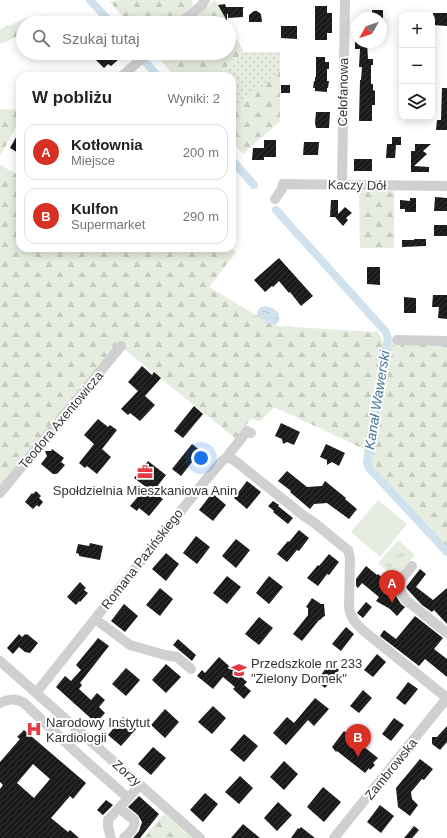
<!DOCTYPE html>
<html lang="pl">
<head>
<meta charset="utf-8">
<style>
	:root { --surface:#fff; --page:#f6f6f6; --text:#222; --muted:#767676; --line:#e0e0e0; --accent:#d93025 }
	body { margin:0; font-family:Arial,sans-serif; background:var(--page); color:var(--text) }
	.controls { position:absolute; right:12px; top:12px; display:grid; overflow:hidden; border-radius:8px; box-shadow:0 2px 10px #0003 }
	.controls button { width:36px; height:36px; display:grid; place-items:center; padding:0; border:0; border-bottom:1px solid var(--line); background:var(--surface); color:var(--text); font:20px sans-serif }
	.compass { position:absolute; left:351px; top:12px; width:36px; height:36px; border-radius:50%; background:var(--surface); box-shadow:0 2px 10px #0003; rotate:230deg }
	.you { position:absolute; left:201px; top:458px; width:14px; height:14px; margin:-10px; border:3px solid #fff; border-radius:50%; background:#1a73e8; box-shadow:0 0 0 6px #1a73e833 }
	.badge { display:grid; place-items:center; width:26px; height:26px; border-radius:50%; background:var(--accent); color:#fff; font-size:13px; font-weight:700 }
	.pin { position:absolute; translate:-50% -33px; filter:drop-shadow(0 1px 2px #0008) }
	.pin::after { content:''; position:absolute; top:21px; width:14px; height:12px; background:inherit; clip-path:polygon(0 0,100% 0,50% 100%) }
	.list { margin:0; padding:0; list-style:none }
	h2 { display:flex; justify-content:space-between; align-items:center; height:52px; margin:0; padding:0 16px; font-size:17px }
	h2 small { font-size:13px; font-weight:400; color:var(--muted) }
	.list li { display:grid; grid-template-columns:26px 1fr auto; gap:12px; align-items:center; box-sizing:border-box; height:56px; margin:0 8px 8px; padding:0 8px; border:1px solid var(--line); border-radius:12px }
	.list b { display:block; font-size:15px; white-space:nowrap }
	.list p { margin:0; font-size:13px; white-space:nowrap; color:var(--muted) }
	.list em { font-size:13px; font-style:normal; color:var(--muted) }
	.icon { flex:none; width:22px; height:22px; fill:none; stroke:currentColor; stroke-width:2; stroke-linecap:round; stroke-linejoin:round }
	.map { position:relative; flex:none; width:447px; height:838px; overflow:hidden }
	.search { position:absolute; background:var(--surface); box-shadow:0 2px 10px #0003; left:16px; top:16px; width:220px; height:44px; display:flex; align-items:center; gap:10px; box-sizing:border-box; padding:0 14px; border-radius:22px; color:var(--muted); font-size:15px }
	.panel { position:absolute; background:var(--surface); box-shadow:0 2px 10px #0003; left:16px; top:72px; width:220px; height:180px; border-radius:12px }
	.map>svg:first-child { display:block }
</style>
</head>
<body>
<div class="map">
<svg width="447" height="838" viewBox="0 0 447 838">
	<defs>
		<pattern id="grass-dots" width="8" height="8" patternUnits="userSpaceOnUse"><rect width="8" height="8" fill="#e6ecdf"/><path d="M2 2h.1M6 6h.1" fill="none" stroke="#c6cbc0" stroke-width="1.8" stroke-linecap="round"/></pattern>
		<pattern id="forest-firs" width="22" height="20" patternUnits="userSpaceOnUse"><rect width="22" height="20" fill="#e6ecdf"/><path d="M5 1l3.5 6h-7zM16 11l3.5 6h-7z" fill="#c6cbc0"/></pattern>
		<pattern id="park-tufts" width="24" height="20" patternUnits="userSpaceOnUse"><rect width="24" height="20" fill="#e6ecdf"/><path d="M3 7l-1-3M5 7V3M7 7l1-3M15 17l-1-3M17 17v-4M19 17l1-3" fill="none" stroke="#c6cbc0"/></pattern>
		<pattern id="water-ripples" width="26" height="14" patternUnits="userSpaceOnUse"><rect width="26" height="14" fill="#cfe2ee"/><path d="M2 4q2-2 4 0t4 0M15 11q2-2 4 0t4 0" fill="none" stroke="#b2c2cd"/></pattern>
		<pattern id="building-hatch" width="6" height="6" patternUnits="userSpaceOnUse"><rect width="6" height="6" fill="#1a1a1a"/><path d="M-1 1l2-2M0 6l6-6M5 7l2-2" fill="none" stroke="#333"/></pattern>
	</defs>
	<rect width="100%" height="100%" fill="#fff"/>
	<!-- grass -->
	<path fill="url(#grass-dots)" d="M 244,52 L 280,52 L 280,71 L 232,113 L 232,76 L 217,76 Z
		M 389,342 L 402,345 L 388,359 L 377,428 L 374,470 L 382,479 L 379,483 C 367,470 363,468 364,449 L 383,343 Z"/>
	<!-- forest -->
	<path fill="url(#forest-firs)" d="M 117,0 L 192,0 L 193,5 L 174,23 L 128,23 L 110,2 Z
		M 215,0 L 228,23 L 188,23 Z
		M 27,18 L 29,23 L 23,23 L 23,34 L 0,44 L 0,29 Z
		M 229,25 L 244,52 L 217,76 L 174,76 L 155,53 L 229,53 Z
		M 280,71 L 280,121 L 243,154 L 232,142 L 232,113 Z
		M 0,109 L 20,110 L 20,120 L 0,156 Z
		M 0,165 L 20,176 L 20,248 L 231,248 L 236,252 L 209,287 L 269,323 L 279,326 L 374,332 L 376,330 L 380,335 L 383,343 L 364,449 L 274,407 L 261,421 L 251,419 L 235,438 L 124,349 L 118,342 L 39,440 L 0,487 Z
		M 359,191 L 394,191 L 394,248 L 360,248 Z
		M 402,345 L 447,345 L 447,548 L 374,470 L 377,428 L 388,359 Z
		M 164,814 L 192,838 L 144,838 Z"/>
	<!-- park -->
	<path fill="url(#park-tufts)" d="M 398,540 L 415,555 L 395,578 L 378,563 Z"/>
	<!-- garden -->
	<path fill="#e6ecdf" d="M 378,500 L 407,524 L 380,557 L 351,532 Z"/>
	<!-- water -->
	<path fill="url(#water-ripples)" d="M 265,306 C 271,307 275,309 279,314 L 279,321 L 275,325 L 269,323 L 257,316 C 257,310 259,307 265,306 Z"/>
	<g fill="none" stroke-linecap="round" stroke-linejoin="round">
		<!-- canal -->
		<path stroke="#cfe2ee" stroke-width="8" d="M 90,0 L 111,23
			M 137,53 L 158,76
			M 232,160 L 254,185
			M 276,210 L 386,332 L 388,339 L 386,349 L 367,463 L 369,468 L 447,552"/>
	</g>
	<!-- building -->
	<path fill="url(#building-hatch)" fill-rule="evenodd" d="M 225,4 L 226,7 L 244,7 L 243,8 L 243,17 L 228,18 L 228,14 L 227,14 L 227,21 L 218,5 Z
		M 315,6 L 327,6 L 327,13 L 332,13 L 332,33 L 327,33 L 327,40 L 315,40 Z
		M 372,10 L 383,10 L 383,18 L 372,18 Z
		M 254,11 L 257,11 L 261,14 L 262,22 L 249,22 L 249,15 Z
		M 433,13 L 447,13 L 447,26 L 433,25 L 432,17 L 433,16 Z
		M 281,26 L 297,26 L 297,39 L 281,38 Z
		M 355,42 L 367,42 L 368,59 L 373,59 L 373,65 L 371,65 L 371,84 L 373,84 L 373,90 L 375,91 L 375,105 L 372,105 L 372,121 L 359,121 L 360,80 L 361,80 L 362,67 L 359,67 L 360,49 L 355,49 Z
		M 102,53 L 126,53 L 111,66 L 108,64 L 104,68 L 95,59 Z
		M 316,57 L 325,57 L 325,62 L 329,62 L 329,69 L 327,69 L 327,81 L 329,81 L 328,88 L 327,88 L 327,92 L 315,91 L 315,88 L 313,88 L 314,81 L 315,81 L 315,77 L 316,77 Z
		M 281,85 L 290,85 L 290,93 L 281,93 Z
		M 442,88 L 447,88 L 447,130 L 436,130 L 437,120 L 441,120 Z
		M 316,112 L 330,112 L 329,128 L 316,128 L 315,123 Z
		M 20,130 L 20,154 L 10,148 Z
		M 392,137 L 401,137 L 401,145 L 396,145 L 395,158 L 386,158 L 387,144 L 392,144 Z
		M 264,140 L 276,140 L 276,157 L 264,157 L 264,160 L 252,160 L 253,148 L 264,148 Z
		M 304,142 L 319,142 L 318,155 L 303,155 Z
		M 415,144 L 431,144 L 423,151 L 427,154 L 414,166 L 429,167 L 429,172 L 411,172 L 411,151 L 415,151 Z
		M 354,159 L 372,159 L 372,171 L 354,171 Z
		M 435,197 L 447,198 L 447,211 L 434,211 Z
		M 410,198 L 416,198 L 416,212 L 405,212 L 405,209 L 400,209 L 400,200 L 410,201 Z
		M 331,200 L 338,200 L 338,214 L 345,207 L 352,213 L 346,218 L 348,220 L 343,226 L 335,217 L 330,217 Z
		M 434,225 L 447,225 L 447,236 L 434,236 Z
		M 414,239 L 426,239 L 426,246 L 402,247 L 402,240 L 414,240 Z
		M 279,258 L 313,296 L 301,306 L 290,292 L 289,293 L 279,281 L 273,287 L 272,286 L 265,292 L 254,280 Z
		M 367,267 L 380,267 L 380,285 L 367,284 Z
		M 433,295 L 447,295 L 447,319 L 438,318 L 439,307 L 432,307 Z
		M 404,297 L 416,298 L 416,313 L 404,313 Z
		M 142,366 L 152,375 L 154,372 L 161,378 L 145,396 L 155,405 L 140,421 L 130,413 L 128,415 L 121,409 L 138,391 L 128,382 Z
		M 194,406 L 203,414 L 183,438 L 174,431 Z
		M 98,419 L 108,427 L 110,425 L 117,430 L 102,449 L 111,457 L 97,474 L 87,466 L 85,468 L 79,463 L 94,444 L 84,435 Z
		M 281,423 L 300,432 L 294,445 L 287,442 L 283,444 L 282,439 L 275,436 Z
		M 192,444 L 201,451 L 181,476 L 172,469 Z
		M 326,444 L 345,453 L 339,466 L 332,462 L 327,465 L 327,460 L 320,457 Z
		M 52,449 L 64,458 L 61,462 L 65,465 L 58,473 L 56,474 L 53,474 L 41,464 L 47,456 L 45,451 L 51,451 Z
		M 148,461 L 166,475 L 153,492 L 163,499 L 149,516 L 139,508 L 137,511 L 130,506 L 146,487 L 134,478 L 138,473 L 146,469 L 144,467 Z
		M 287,471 L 307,487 L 322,486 L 325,481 L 346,498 L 345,499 L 357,509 L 349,519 L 327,503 L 314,504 L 310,509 L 290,492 L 291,491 L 278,481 Z
		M 247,481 L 261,492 L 247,509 L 234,498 Z
		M 36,491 L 41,496 L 39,498 L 43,502 L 39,507 L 37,505 L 33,509 L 25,502 L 32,493 L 33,494 Z
		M 212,493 L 226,505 L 213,521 L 199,510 Z
		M 273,501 L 279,505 L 278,506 L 293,518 L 288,524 L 273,512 L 274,511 L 268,506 Z
		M 299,530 L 309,538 L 299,551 L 297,550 L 287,562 L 277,554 L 288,541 L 289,542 Z
		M 196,536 L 210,547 L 197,564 L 183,553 Z
		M 236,539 L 250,550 L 236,568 L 222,556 Z
		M 90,543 L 103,546 L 100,560 L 79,556 L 79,554 L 76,553 L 78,544 L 89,546 Z
		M 166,553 L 179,564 L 166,581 L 152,569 Z
		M 329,554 L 339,562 L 329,575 L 327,574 L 318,586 L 307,578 L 318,565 L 319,566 Z
		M 366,566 L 377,575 L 378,574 L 385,580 L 382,584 L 387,590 L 396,596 L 401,604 L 405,607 L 397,616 L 390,609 L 376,601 L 379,597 L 362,583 L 358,588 L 356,586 L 356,579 Z
		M 420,569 L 426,574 L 416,587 L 433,600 L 447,588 L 447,624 L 434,610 L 432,612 L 422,605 L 407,589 L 406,587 Z
		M 227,576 L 241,587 L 227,604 L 213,593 Z
		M 269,576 L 283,587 L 269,604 L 256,593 Z
		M 80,582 L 86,588 L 84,590 L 88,593 L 80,602 L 79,601 L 76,605 L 67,597 Z
		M 160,588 L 173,599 L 160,616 L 146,605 Z
		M 312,598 L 321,604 L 324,604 L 325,616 L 323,617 L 320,620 L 319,620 L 302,641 L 293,634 L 308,615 L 308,608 L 306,607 Z
		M 366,602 L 372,607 L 363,618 L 357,613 Z
		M 124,604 L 138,616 L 125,632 L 111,621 Z
		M 415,616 L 443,638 L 434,649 L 447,659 L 447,677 L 425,659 L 419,666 L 380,636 L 384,630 L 396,639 Z
		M 259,617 L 273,628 L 259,645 L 245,634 Z
		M 346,627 L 354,634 L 341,651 L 332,644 Z
		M 19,634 L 22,637 L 25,634 L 26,635 L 27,634 L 38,643 L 30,653 L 25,652 L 19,647 L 13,654 L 7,648 Z
		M 98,638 L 109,646 L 80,683 L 82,685 L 79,689 L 91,700 L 97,693 L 105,700 L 99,707 L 105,713 L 96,723 L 56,687 L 65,676 L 71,681 L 81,670 L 76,665 Z
		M 178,639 L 196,655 L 192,661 L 173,645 Z
		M 377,654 L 386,662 L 373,677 L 364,670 Z
		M 219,657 L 247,682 L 244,685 L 251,691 L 244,699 L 233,689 L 235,687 L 223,677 L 213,689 L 197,676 L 202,670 L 205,673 Z
		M 330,663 L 339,670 L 325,688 L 316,681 Z
		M 166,664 L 181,677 L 166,693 L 152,680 Z
		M 126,668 L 140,680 L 126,696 L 112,684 Z
		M 408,682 L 418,689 L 405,705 L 396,698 Z
		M 363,690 L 372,698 L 359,713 L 350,706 Z
		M 315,698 L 329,709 L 314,726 L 308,720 L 286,745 L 273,733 L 287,717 L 294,723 Z
		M 213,706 L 226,718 L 212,734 L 198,722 Z
		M 165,709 L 179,722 L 165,738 L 151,725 Z
		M 123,717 L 136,729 L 121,746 L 108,735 Z
		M 394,718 L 404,725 L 391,741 L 382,734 Z
		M 447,726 L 447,742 L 440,750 L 432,744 L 432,737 L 437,737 Z
		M 24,730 L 86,783 L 73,799 L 70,796 L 51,818 L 68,832 L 70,830 L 79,838 L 0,838 L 0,789 L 3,785 L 0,782 L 0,762 L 20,739 L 17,737 ZM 33,764 L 50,779 L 34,798 L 17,783 Z
		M 344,731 L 378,758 L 373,763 L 375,765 L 370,770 L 369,768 L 365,773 L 337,751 L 336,752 L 332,747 Z
		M 244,734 L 258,746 L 244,762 L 230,750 Z
		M 153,747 L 166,758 L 151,775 L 138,764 Z
		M 420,759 L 433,769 L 424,780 L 422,779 L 411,792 L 412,799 L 418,805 L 410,816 L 398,807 L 396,788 Z
		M 284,761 L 298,774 L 284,790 L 270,777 Z
		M 240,776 L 253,788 L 239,804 L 225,792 Z
		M 323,787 L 341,802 L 324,822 L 307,807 Z
		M 205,793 L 218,804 L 203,822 L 190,810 Z
		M 139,796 L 159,814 L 140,838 L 133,838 L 139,831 L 142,822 L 138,815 L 128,807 Z
		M 106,800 L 113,805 L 103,815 L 97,810 Z
		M 278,802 L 292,815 L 277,831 L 264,818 Z
		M 380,805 L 394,816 L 381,833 L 367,822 Z
		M 243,824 L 260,838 L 231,838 Z
		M 414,826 L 419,830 L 414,836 L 412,838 L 404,838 Z
		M 301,827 L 315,838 L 291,838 L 298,828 L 299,829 Z"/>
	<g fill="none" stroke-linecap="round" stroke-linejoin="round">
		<!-- minor -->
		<path stroke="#d0d0d0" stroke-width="10" d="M 180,23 L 202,5 L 205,0
			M 122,76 L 148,53
			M 342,184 L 345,0
			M 275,199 L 282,189 L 283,184 L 447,186
			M 397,340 L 447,341
			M 226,458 L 229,458 L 234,460 L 304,516 L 312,521 L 344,547 L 348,550 L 350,559 L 349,606 C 350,618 356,624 365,632 L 447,698
			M 0,493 L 121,346
			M 412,566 L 399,582 L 399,587 L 401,592 L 406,600 L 447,633
			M 95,619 L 130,645 L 165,655 L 177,657 L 191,669
			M 0,661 L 200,838
			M 36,693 L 204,482 L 222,461 L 226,458 L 247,431 L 251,433
			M 0,703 C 9,699 16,698 24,703 L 78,754 L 128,798
			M 119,808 L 134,820 C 136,828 129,833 124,838
			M 111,838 L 108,827 L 108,820 L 140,785
			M 334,838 L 447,698"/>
	</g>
	<!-- icons -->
	<defs>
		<symbol id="office-bare" viewBox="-9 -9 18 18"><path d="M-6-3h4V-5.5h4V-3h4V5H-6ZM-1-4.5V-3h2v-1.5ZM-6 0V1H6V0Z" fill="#e63946" stroke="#fff" stroke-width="2.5" paint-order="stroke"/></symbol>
		<symbol id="school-bare" viewBox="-9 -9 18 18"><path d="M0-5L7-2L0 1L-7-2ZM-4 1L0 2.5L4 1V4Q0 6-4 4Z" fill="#e63946" stroke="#fff" stroke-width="2.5" paint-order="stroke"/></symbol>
		<symbol id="hospital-bare" viewBox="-9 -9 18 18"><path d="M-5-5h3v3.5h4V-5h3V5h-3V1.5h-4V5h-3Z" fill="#e63946" stroke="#fff" stroke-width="2.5" paint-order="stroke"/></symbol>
	</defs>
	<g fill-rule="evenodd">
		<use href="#office-bare" x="134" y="461" width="22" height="22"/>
		<use href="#school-bare" x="228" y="659" width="22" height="22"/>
		<use href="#hospital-bare" x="23" y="718" width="22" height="22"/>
	</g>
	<g text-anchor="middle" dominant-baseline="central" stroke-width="4" stroke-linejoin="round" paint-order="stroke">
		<!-- street labels -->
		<g font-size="13" fill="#333" stroke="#fff">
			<text transform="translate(343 92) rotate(-89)">Celofanowa</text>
			<text transform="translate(357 185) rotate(1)">Kaczy Dół</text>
			<text transform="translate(61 420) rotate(-50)">Teodora Axentowicza</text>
			<text transform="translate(142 559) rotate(-52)">Romana Pazińskiego</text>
			<text transform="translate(391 769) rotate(-51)">Zambrowska</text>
			<text transform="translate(127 773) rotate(41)">Zorzy</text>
		</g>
		<!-- poi labels -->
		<g font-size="13" fill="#333" stroke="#fff" text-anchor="start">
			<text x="145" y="490" text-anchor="middle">Społdzielnia Mieszkaniowa Anin</text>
			<text x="251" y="663">Przedszkole nr 233<tspan x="251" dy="15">"Zielony Domek"</tspan></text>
			<text x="46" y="722">Narodowy Instytut<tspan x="46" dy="15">Kardiologii</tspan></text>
		</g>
		<!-- water labels -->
		<g font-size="14" font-style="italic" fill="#3f7597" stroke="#fff">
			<text transform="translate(377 400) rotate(-81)">Kanał Wawerski</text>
		</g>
	</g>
</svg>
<div class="controls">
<button>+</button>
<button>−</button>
<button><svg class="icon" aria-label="layers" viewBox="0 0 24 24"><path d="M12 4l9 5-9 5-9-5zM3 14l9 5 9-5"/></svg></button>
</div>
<svg class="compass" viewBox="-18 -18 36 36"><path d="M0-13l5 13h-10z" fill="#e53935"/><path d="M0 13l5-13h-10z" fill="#767676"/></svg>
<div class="you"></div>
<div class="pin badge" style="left:392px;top:603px">A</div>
<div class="pin badge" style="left:358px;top:757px">B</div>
<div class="search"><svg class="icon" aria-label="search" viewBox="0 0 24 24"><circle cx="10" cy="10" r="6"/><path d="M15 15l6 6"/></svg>Szukaj tutaj</div>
<section class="panel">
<h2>W pobliżu<small>Wyniki: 2</small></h2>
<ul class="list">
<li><span class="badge">A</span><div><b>Kotłownia</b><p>Miejsce</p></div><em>200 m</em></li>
<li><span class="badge">B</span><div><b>Kulfon</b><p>Supermarket</p></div><em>290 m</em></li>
</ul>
</section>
</div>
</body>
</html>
